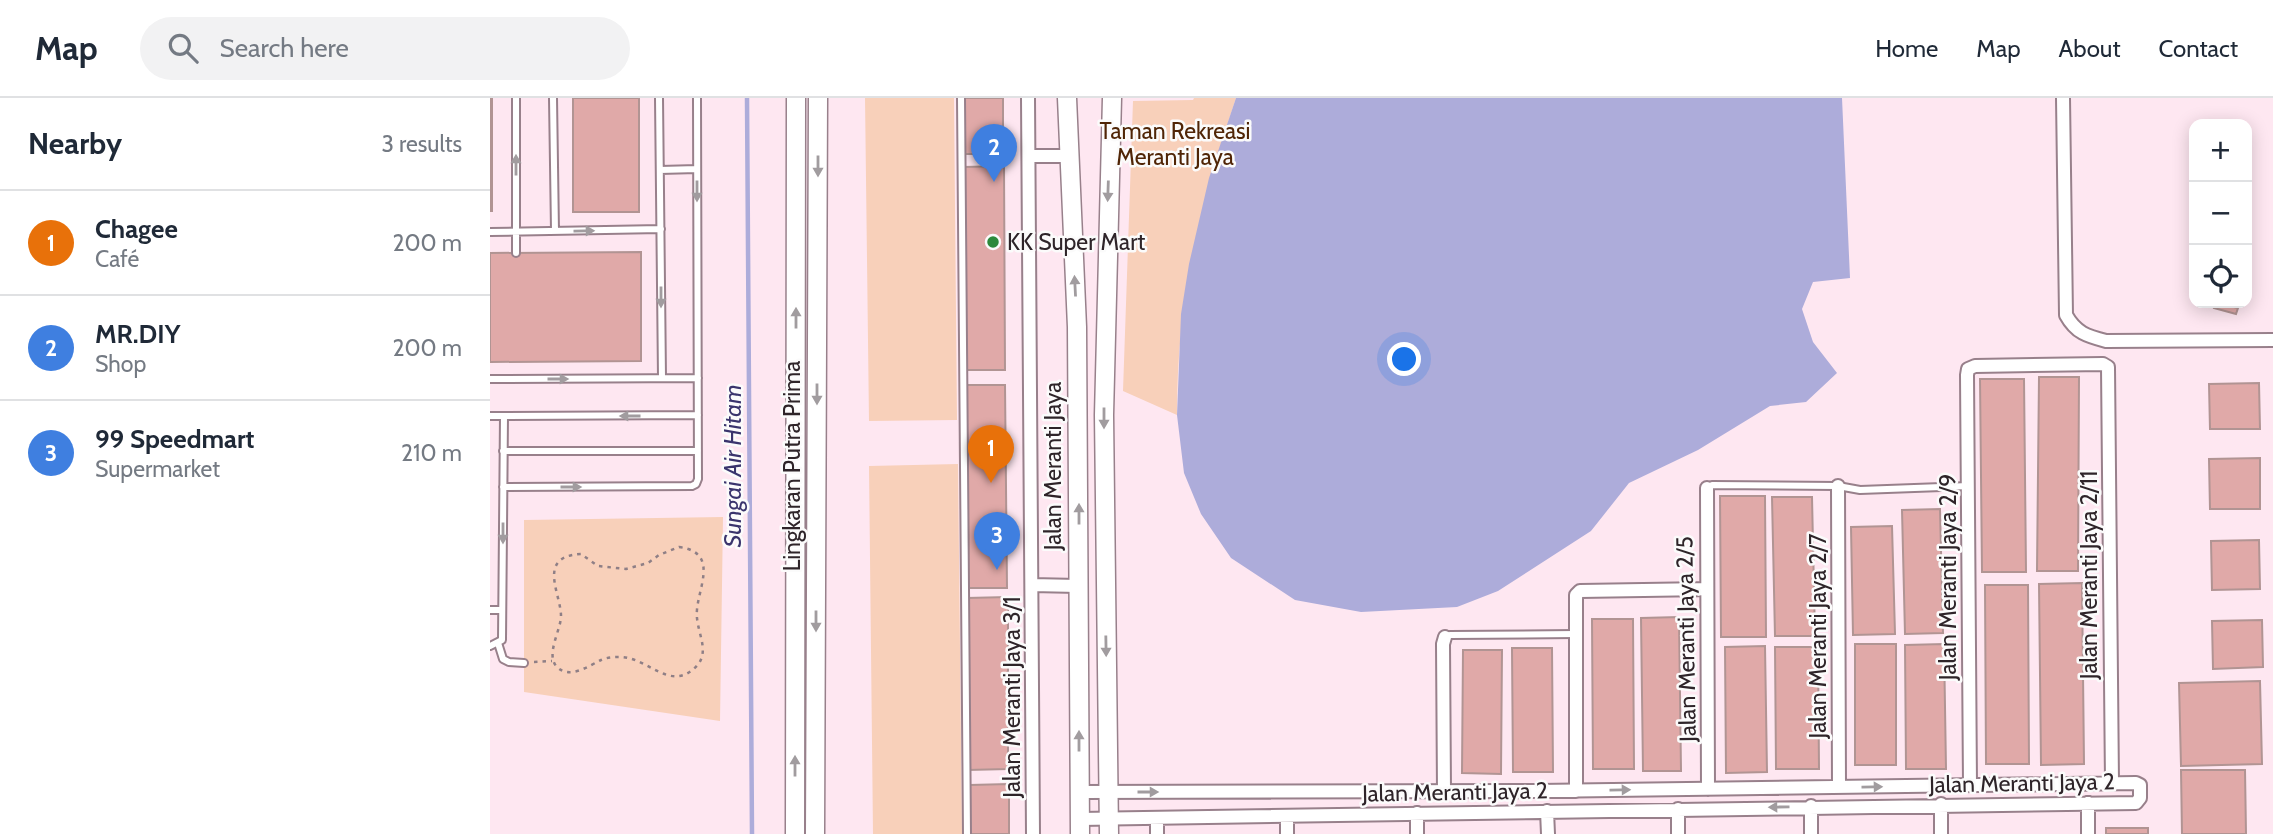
<!DOCTYPE html>
<html lang="en">
<head>
<meta charset="utf-8">
<style>
	:root { --surface:#fff; --page:#f2f2f3; --text:#1f2937; --muted:#747a83; --line:#e0e1e3; --accent:#1a73e8 }
	body { margin:0; font-family:Cabin,sans-serif; background:var(--page); color:var(--text) }
	.controls { position:absolute; right:21px; top:21px; display:grid; overflow:hidden; border-radius:14px; box-shadow:0 4px 18px #0003 }
	.controls button { width:63px; height:63px; display:grid; place-items:center; padding:0; border:0; border-bottom:2px solid var(--line); background:var(--surface); color:var(--text); font:35px sans-serif }
	.you { position:absolute; left:915px; top:262px; width:24px; height:24px; margin:-18px; border:5px solid #fff; border-radius:50%; background:#1a73e8; box-shadow:0 0 0 10px #1a73e833 }
	.badge { display:grid; place-items:center; width:46px; height:46px; border-radius:50%; background:var(--accent); color:#fff; font-size:23px; font-weight:700 }
	.pin { position:absolute; translate:-50% -58px; filter:drop-shadow(0 2px 4px #0008) }
	.pin::after { content:''; position:absolute; top:37px; width:24px; height:21px; background:inherit; clip-path:polygon(0 0,100% 0,50% 100%) }
	.list { margin:0; padding:0; list-style:none }
	h2 { display:flex; justify-content:space-between; align-items:center; height:91px; margin:0; padding:0 28px; font-size:30px }
	h2 small { font-size:23px; font-weight:400; color:var(--muted) }
	.list li { display:grid; grid-template-columns:46px 1fr auto; gap:21px; align-items:center; box-sizing:border-box; height:105px; padding:0 28px; border-top:2px solid var(--line) }
	.list b { display:block; font-size:26px; white-space:nowrap }
	.list p { margin:0; font-size:23px; white-space:nowrap; color:var(--muted) }
	.list em { font-size:23px; font-style:normal; color:var(--muted) }
	.icon { flex:none; width:38px; height:38px; fill:none; stroke:currentColor; stroke-width:2; stroke-linecap:round; stroke-linejoin:round }
	.map { position:relative; flex:none; width:1783px; height:736px; overflow:hidden }
	header { display:flex; align-items:center; gap:42px; box-sizing:border-box; height:98px; padding:0 35px; background:var(--surface); border-bottom:2px solid var(--line) }
	header strong { font-size:33px }
	nav { display:flex; gap:38px; margin-inline-start:auto; font-size:24px }
	.search { width:490px; height:63px; background:var(--page); display:flex; align-items:center; gap:18px; box-sizing:border-box; padding:0 24px; border-radius:38px; color:var(--muted); font-size:26px }
	main { display:flex }
	aside { flex:1; background:var(--surface) }
	.map>svg:first-child { display:block }
</style>
</head>
<body>
<header>
<strong>Map</strong>
<div class="search"><svg class="icon" aria-label="search" viewBox="0 0 24 24"><circle cx="10" cy="10" r="6"/><path d="M15 15l6 6"/></svg>Search here</div>
<nav><a>Home</a><a>Map</a><a>About</a><a>Contact</a></nav>
</header>
<main>
<aside>
<h2>Nearby<small>3 results</small></h2>
<ul class="list">
<li><span class="badge" style="background:#e8710a">1</span><div><b>Chagee</b><p>Café</p></div><em>200 m</em></li>
<li><span class="badge" style="background:#3f7fe0">2</span><div><b>MR.DIY</b><p>Shop</p></div><em>200 m</em></li>
<li><span class="badge" style="background:#3f7fe0">3</span><div><b>99 Speedmart</b><p>Supermarket</p></div><em>210 m</em></li>
</ul>
</aside>
<div class="map">
<svg width="1783" height="736" viewBox="0 0 1783 736">
	<rect width="100%" height="100%" fill="#fee7f1"/>
	<!-- green -->
	<path fill="#f8d0ba" d="M 375,0 L 464,0 L 467,322 L 379,323 Z
		M 704,0 L 746,0 C 709,110 687,201 687,317 L 633,293 L 643,3 L 703,2 Z
		M 468,366 L 472,736 L 383,736 L 379,368 Z
		M 233,419 L 230,623 L 34,594 L 34,422 Z"/>
	<!-- water -->
	<path fill="#adacda" d="M 746,0 L 1352,0 L 1360,180 L 1323,184 L 1312,211 L 1323,244 L 1347,275 L 1316,304 L 1280,308 L 1208,352 L 1139,385 L 1101,433 L 1008,493 L 967,509 L 871,514 L 805,502 L 741,460 L 711,416 L 694,375 L 687,317 L 691,216 L 699,166 L 719,80 Z"/>
	<g fill="none" stroke-linecap="round" stroke-linejoin="round">
		<!-- stream -->
		<path stroke="#adacda" stroke-width="4.5" d="M 257,0 L 262,736"/>
	</g>
	<!-- building -->
	<path fill="#e0a9a8" stroke="#b19493" stroke-width="2" d="M 0,0 L 2,0 L 2,113 L 0,113 Z
		M 83,0 L 149,0 L 149,114 L 83,114 Z
		M 473,0 L 513,0 L 513,56 L 474,56 Z
		M 514,68 L 515,272 L 475,272 L 474,69 Z
		M 151,154 L 151,263 L 0,264 L 0,155 Z
		M 1725,205 L 1748,210 L 1746,216 L 1724,210 Z
		M 1549,279 L 1589,279 L 1588,473 L 1547,473 Z
		M 1490,281 L 1534,281 L 1536,474 L 1492,474 Z
		M 1769,285 L 1770,331 L 1720,331 L 1719,286 Z
		M 476,287 L 515,287 L 517,490 L 478,490 Z
		M 1770,360 L 1770,411 L 1720,411 L 1719,361 Z
		M 1230,398 L 1275,398 L 1276,539 L 1231,539 Z
		M 1282,399 L 1322,399 L 1325,538 L 1285,538 Z
		M 1450,411 L 1453,535 L 1415,536 L 1412,412 Z
		M 1402,428 L 1405,536 L 1363,537 L 1361,429 Z
		M 1769,442 L 1770,491 L 1722,492 L 1721,443 Z
		M 1592,485 L 1594,666 L 1551,667 L 1549,486 Z
		M 1495,487 L 1538,487 L 1539,666 L 1496,666 Z
		M 518,499 L 518,671 L 478,672 L 477,500 Z
		M 1189,519 L 1191,673 L 1153,673 L 1151,520 Z
		M 1102,521 L 1143,521 L 1144,671 L 1103,671 Z
		M 1772,522 L 1773,569 L 1723,571 L 1722,523 Z
		M 1365,546 L 1406,546 L 1406,667 L 1365,667 Z
		M 1454,546 L 1456,671 L 1416,671 L 1415,547 Z
		M 1275,548 L 1277,674 L 1236,675 L 1235,549 Z
		M 1285,549 L 1328,549 L 1329,671 L 1286,671 Z
		M 1022,550 L 1062,550 L 1063,674 L 1023,674 Z
		M 973,552 L 1012,552 L 1011,676 L 972,675 Z
		M 1770,583 L 1772,666 L 1691,668 L 1689,585 Z
		M 1691,672 L 1755,672 L 1756,736 L 1692,736 Z
		M 519,686 L 519,736 L 480,736 L 480,687 Z
		M 1616,730 L 1658,730 L 1658,736 L 1616,736 Z"/>
	<g fill="none" stroke-linecap="round" stroke-linejoin="round">
		<defs>
			<path id="lane" d="M 26,0 L 26,155
				M 63,0 L 65,133
				M 169,0 L 172,280
				M 471,0 L 477,736
				M 170,72 L 207,71
				M 0,134 L 171,131
				M 0,281 L 208,280
				M 0,318 L 208,317
				M 13,353 L 208,353
				M 13,389 L 202,388 L 206,386 L 208,381 L 207,0
				M 1217,390 L 1222,387 L 1348,388 L 1370,392 L 1479,388
				M 0,512 L 12,512
				M 955,539 L 960,537 L 1086,536
				M 8,545 L 13,561 L 19,564 L 34,565
				M 0,548 L 12,542 L 14,318"/>
			<path id="street" d="M 538,0 L 543,736
				M 1573,0 L 1576,217 C 1586,235 1597,238 1616,243 L 1783,242
				M 539,58 L 579,58
				M 1348,388 L 1349,689
				M 1217,390 L 1218,691
				M 542,487 L 588,488
				M 1480,687 L 1477,277 L 1478,271 L 1485,268 L 1613,266 L 1618,269 L 1622,685
				M 954,693 L 953,546 L 955,539
				M 1086,693 L 1086,497 L 1090,493 L 1217,491
				M 590,694 L 1048,693 L 1646,685 L 1650,687 L 1650,700 L 1646,705 L 590,721
				M 1598,705 L 1598,736
				M 1451,706 L 1451,736
				M 1321,708 L 1321,736
				M 1188,711 L 1188,736
				M 1057,713 L 1058,736
				M 927,715 L 927,736
				M 797,718 L 797,736
				M 667,736 L 667,720"/>
			<path id="secondary" d="M 577,0 L 587,229 L 590,736
				M 305,736 L 306,0
				M 325,736 L 328,0
				M 619,736 L 614,317 L 622,0"/>
		</defs>
		<!-- lane casing -->
		<use href="#lane" stroke="#98808b" stroke-width="10"/>
		<!-- street casing -->
		<use href="#street" stroke="#98808b" stroke-width="16"/>
		<!-- secondary casing -->
		<use href="#secondary" stroke="#98808b" stroke-width="21"/>
		<!-- path -->
		<path stroke="#8f7f86" stroke-width="2.5" stroke-dasharray="3.5 5" stroke-linecap="butt" d="M 189,449 C 233,455 204,495 207,520 C 209,540 222,558 201,573 C 178,590 158,561 132,559 C 125,559 118,559 111,562 C 100,567 80,582 67,569 C 55,557 71,532 71,518 C 71,496 46,458 91,456 L 108,468 L 136,471 L 158,465 L 169,457 Z
			M 44,564 L 62,563"/>
		<!-- lane -->
		<use href="#lane" stroke="#fff" stroke-width="6"/>
		<!-- street -->
		<use href="#street" stroke="#fff" stroke-width="12"/>
		<!-- secondary -->
		<use href="#secondary" stroke="#fff" stroke-width="18"/>
	</g>
	<!-- one-way arrows -->
	<defs><path id="oneway-solid" d="M-6-.8H1V-3.2L6.5 0L1 3.2V.8H-6Z" transform="scale(1.75)"/></defs>
	<g fill="#a19c9f">
		<use href="#oneway-solid" transform="translate(26 67) rotate(-90)"/>
		<use href="#oneway-solid" transform="translate(328 68) rotate(90)"/>
		<use href="#oneway-solid" transform="translate(207 93) rotate(90)"/>
		<use href="#oneway-solid" transform="translate(618 93) rotate(92)"/>
		<use href="#oneway-solid" transform="translate(94 133) rotate(-1)"/>
		<use href="#oneway-solid" transform="translate(585 188) rotate(-93)"/>
		<use href="#oneway-solid" transform="translate(171 199) rotate(90)"/>
		<use href="#oneway-solid" transform="translate(306 220) rotate(-90)"/>
		<use href="#oneway-solid" transform="translate(68 281)"/>
		<use href="#oneway-solid" transform="translate(327 296) rotate(90)"/>
		<use href="#oneway-solid" transform="translate(140 318) rotate(180)"/>
		<use href="#oneway-solid" transform="translate(614 320) rotate(90)"/>
		<use href="#oneway-solid" transform="translate(81 389)"/>
		<use href="#oneway-solid" transform="translate(589 416) rotate(-90)"/>
		<use href="#oneway-solid" transform="translate(13 435) rotate(90)"/>
		<use href="#oneway-solid" transform="translate(326 523) rotate(90)"/>
		<use href="#oneway-solid" transform="translate(616 548) rotate(89)"/>
		<use href="#oneway-solid" transform="translate(589 643) rotate(-90)"/>
		<use href="#oneway-solid" transform="translate(305 668) rotate(-90)"/>
		<use href="#oneway-solid" transform="translate(1382 689) rotate(-1)"/>
		<use href="#oneway-solid" transform="translate(1130 692) rotate(-1)"/>
		<use href="#oneway-solid" transform="translate(658 694)"/>
		<use href="#oneway-solid" transform="translate(1289 709) rotate(179)"/>
	</g>
	<!-- markers -->
	<circle fill="#2c893b" stroke="#fbfbfb" stroke-width="2.5" cx="503" cy="144" r="7"/>
	<g text-anchor="middle" dominant-baseline="central" stroke-width="5" stroke-linejoin="round" paint-order="stroke">
		<!-- park labels -->
		<g font-size="23" fill="#502506" stroke="#fbfbfb">
			<text x="685" y="33">Taman Rekreasi<tspan x="685" dy="26">Meranti Jaya</tspan></text>
		</g>
		<!-- poi labels -->
		<g font-size="23" fill="#2e2429" stroke="#fbfbfb" text-anchor="start">
			<text x="517" y="144">KK Super Mart</text>
		</g>
		<!-- street labels -->
		<g font-size="23" fill="#2e2429" stroke="#fbfbfb">
			<text transform="translate(302 368) rotate(-90)">Lingkaran Putra Prima</text>
			<text transform="translate(563 368) rotate(-90)">Jalan Meranti Jaya</text>
			<text transform="translate(1599 477) rotate(-90)">Jalan Meranti Jaya 2/11</text>
			<text transform="translate(1458 479) rotate(-90)">Jalan Meranti Jaya 2/9</text>
			<text transform="translate(1328 538) rotate(-90)">Jalan Meranti Jaya 2/7</text>
			<text transform="translate(1196 541) rotate(-91)">Jalan Meranti Jaya 2/5</text>
			<text transform="translate(522 599) rotate(-90)">Jalan Meranti Jaya 3/1</text>
			<text transform="translate(1532 685) rotate(-1)">Jalan Meranti Jaya 2</text>
			<text transform="translate(965 694) rotate(-1)">Jalan Meranti Jaya 2</text>
		</g>
		<!-- water labels -->
		<g font-size="24" font-style="italic" fill="#3a346d" stroke="#fbfbfb">
			<text transform="translate(242 368) rotate(-90)">Sungai Air Hitam</text>
		</g>
	</g>
</svg>
<div class="controls">
<button>+</button>
<button>−</button>
<button><svg class="icon" aria-label="locate" viewBox="0 0 24 24"><circle cx="12" cy="12" r="6"/><path d="M12 2v4M12 18v4M2 12h4M18 12h4"/></svg></button>
</div>
<div class="you"></div>
<div class="pin badge" style="left:501px;top:385px;background:#e8710a">1</div>
<div class="pin badge" style="left:504px;top:84px;background:#3f7fe0">2</div>
<div class="pin badge" style="left:507px;top:472px;background:#3f7fe0">3</div>
</div>
</main>
</body>
</html>
